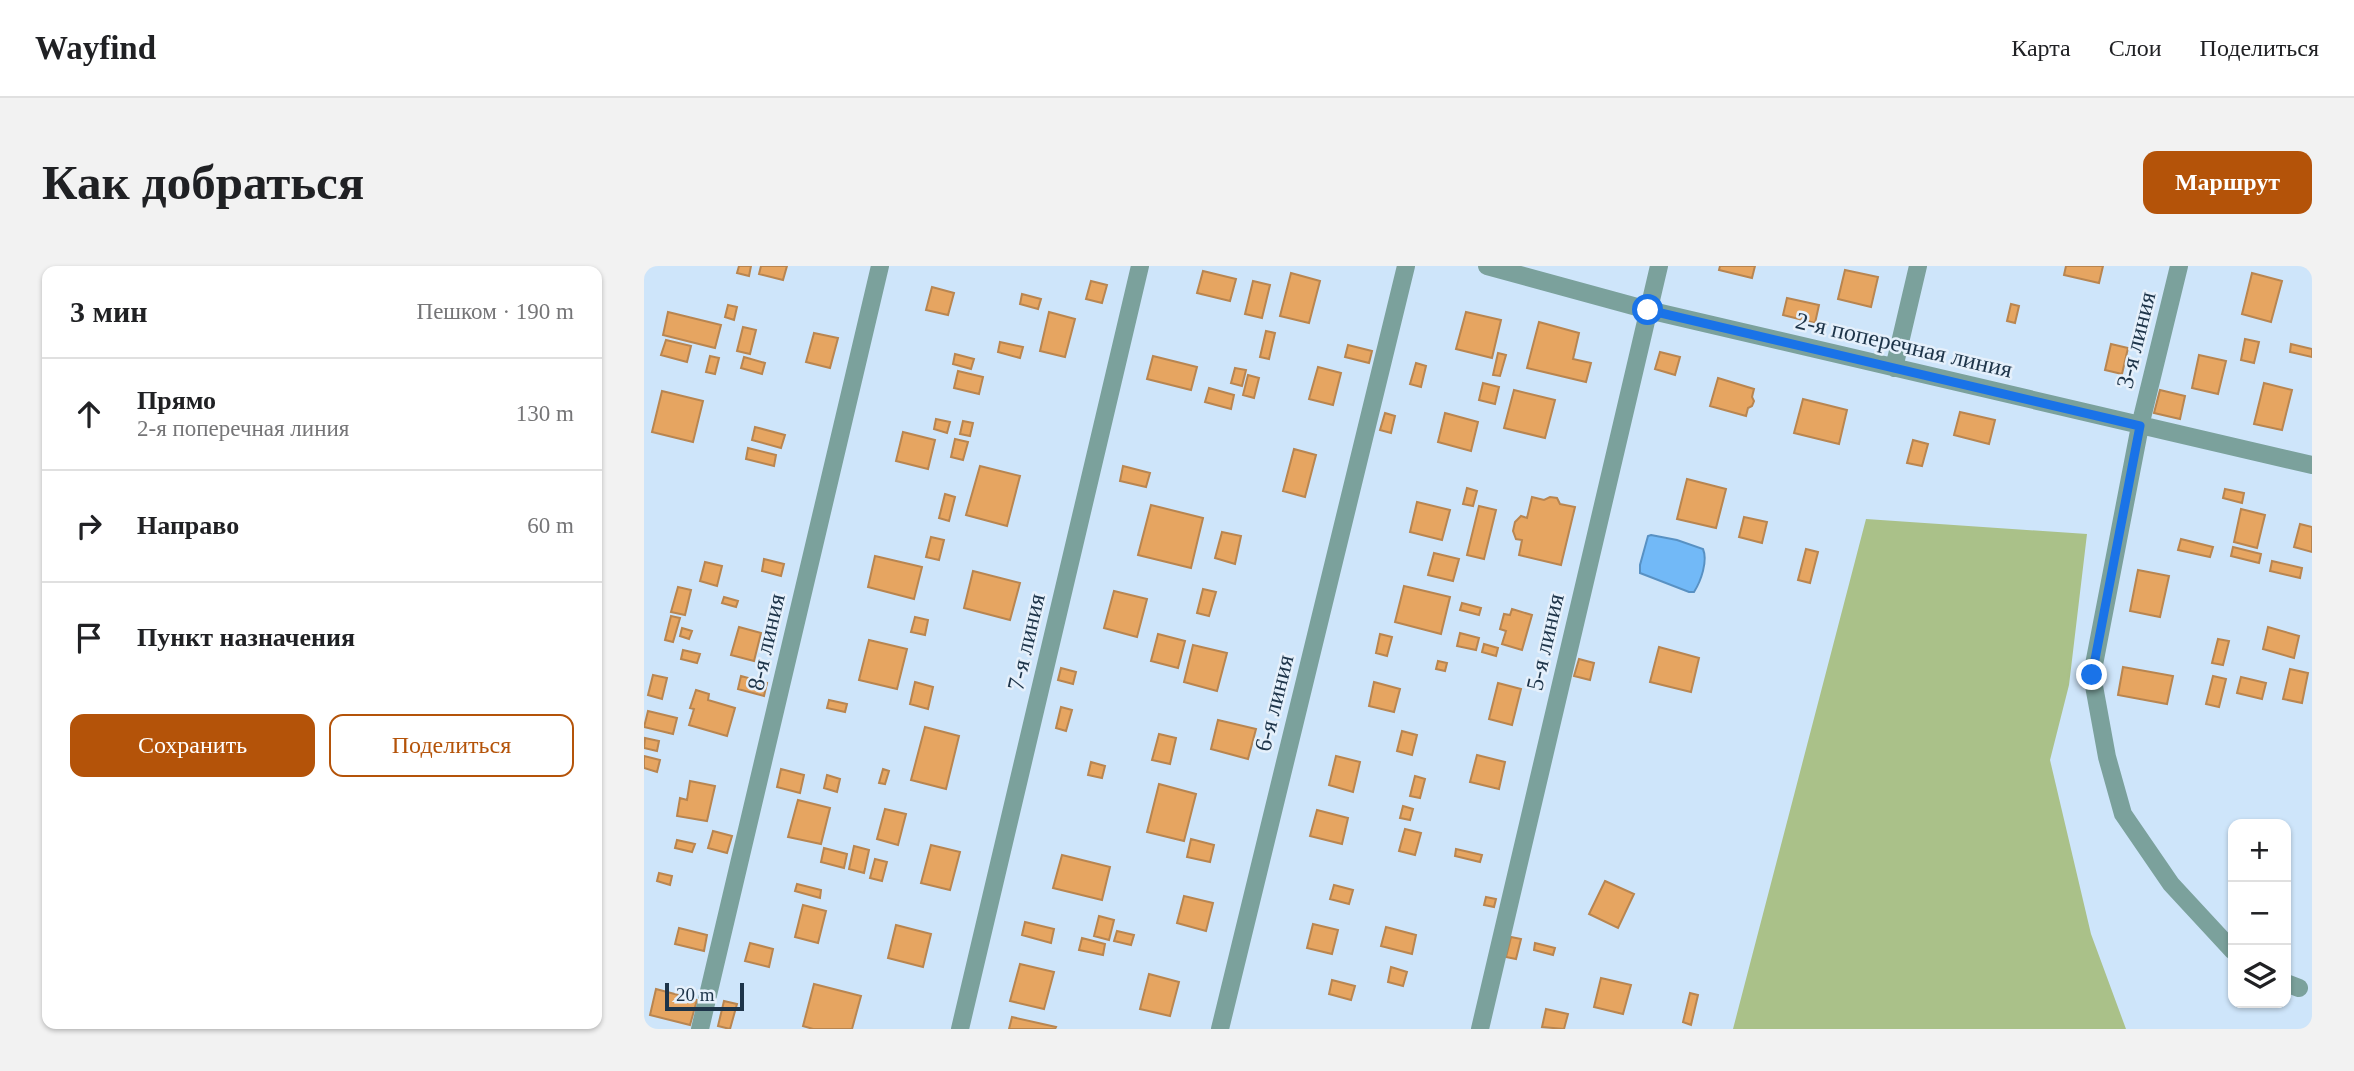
<!DOCTYPE html>
<html lang="ru">
<head>
<meta charset="utf-8">
<style>
	:root { --surface:#fff; --page:#f2f2f2; --text:#202124; --muted:#757577; --line:#e0e0e0; --accent:#b45309 }
	body { margin:0; font-family:Georgia,serif; background:var(--page); color:var(--text) }
	.controls { position:absolute; right:21px; bottom:21px; display:grid; overflow:hidden; border-radius:14px; box-shadow:0 2px 5px #0004 }
	.controls button { width:63px; height:63px; display:grid; place-items:center; padding:0; border:0; border-bottom:2px solid var(--line); background:var(--surface); color:var(--text); font:35px sans-serif }
	.scale { position:absolute; left:21px; bottom:18px; width:79px; box-sizing:border-box; padding-left:7px; border:4px solid #1d3449; border-top:0; font-size:19px; line-height:24px; white-space:nowrap; color:#1d3449; -webkit-text-stroke:5px #e5f0fb; paint-order:stroke }
	.stop { position:absolute; width:21px; height:21px; margin:-16px; border:5px solid #1a73e8; border-radius:50%; background:#fff }
	.stop.end { background:#1a73e8; border-color:#fff; box-shadow:0 2px 7px #0008 }
	.list { margin:0; padding:0; list-style:none }
	h2 { display:flex; justify-content:space-between; align-items:center; height:91px; margin:0; padding:0 28px; font-size:30px }
	h2 small { font-size:23px; font-weight:400; color:var(--muted) }
	.list li { display:grid; grid-template-columns:46px 1fr auto; gap:21px; align-items:center; box-sizing:border-box; height:112px; padding:0 28px; border-top:2px solid var(--line) }
	.list b { display:block; font-size:26px; white-space:nowrap }
	.list p { margin:0; font-size:23px; white-space:nowrap; color:var(--muted) }
	.list em { font-size:23px; font-style:normal; color:var(--muted) }
	.actions { display:flex; gap:14px; padding:21px 28px }
	.actions a { flex:1; padding:16px 0; border:2px solid var(--accent); border-radius:14px; text-align:center; font-size:24px; color:var(--accent) }
	.actions .main { background:var(--accent); color:#fff }
	.icon { flex:none; width:38px; height:38px; fill:none; stroke:currentColor; stroke-width:2; stroke-linecap:round; stroke-linejoin:round }
	.map { position:relative; flex:none; width:1668px; height:763px; overflow:hidden; border-radius:14px }
	header { display:flex; align-items:center; gap:42px; box-sizing:border-box; height:98px; padding:0 35px; background:var(--surface); border-bottom:2px solid var(--line) }
	header strong { font-size:33px }
	nav { display:flex; gap:38px; margin-inline-start:auto; font-size:24px }
	.intro { display:flex; align-items:center; justify-content:space-between; box-sizing:border-box; height:168px; padding:0 42px }
	h1 { margin:0; font-size:49px }
	.button { padding:18px 32px; border-radius:14px; background:var(--accent); color:#fff; font-size:24px; font-weight:700 }
	main { display:flex; gap:42px; padding:0 42px }
	aside { flex:1; background:var(--surface); border-radius:14px; box-shadow:0 2px 5px #0004 }
	.map>svg:first-child { display:block }
</style>
</head>
<body>
<header>
<strong>Wayfind</strong>
<nav><a>Карта</a><a>Слои</a><a>Поделиться</a></nav>
</header>
<div class="intro"><h1>Как добраться</h1><a class="button">Маршрут</a></div>
<main>
<aside>
<h2>3 мин<small>Пешком · 190 m</small></h2>
<ul class="list">
<li><svg class="icon" aria-label="ahead" viewBox="0 0 24 24"><path d="M12 20V5M6 11l6-6 6 6"/></svg><div><b>Прямо</b><p>2-я поперечная линия</p></div><em>130 m</em></li>
<li><svg class="icon" aria-label="right" viewBox="0 0 24 24"><path d="M7 20v-9h11M14 6l5 5-5 5"/></svg><div><b>Направо</b></div><em>60 m</em></li>
<li><svg class="icon" aria-label="arrive" viewBox="0 0 24 24"><path d="M6 21V4h12l-3 4 3 4H6"/></svg><div><b>Пункт назначения</b></div></li>
</ul>
<div class="actions"><a class="main">Сохранить</a><a>Поделиться</a></div>
</aside>
<div class="map">
<svg width="1668" height="763" viewBox="0 0 1668 763">
	<rect width="100%" height="100%" fill="#cee5fa"/>
	<!-- green -->
	<path fill="#aac189" d="M 1222,253 L 1443,268 L 1425,419 L 1406,494 L 1447,668 L 1482,763 L 1089,763 Z"/>
	<!-- water -->
	<path fill="#72b9f7" stroke="#5891c3" stroke-width="2" d="M 1007,269 L 1033,274 L 1059,283 C 1064,295 1057,315 1050,326 L 1045,326 L 996,307 L 996,299 L 1004,270 Z"/>
	<!-- building -->
	<path fill="#e6a561" stroke="#b88550" stroke-width="2" d="M 95,0 L 107,0 L 105,10 L 93,7 Z
		M 117,0 L 143,0 L 139,14 L 115,8 Z
		M 1076,0 L 1111,0 L 1108,12 L 1075,4 Z
		M 1422,0 L 1459,0 L 1455,17 L 1420,9 Z
		M 1201,4 L 1234,11 L 1227,41 L 1194,33 Z
		M 559,5 L 592,13 L 586,35 L 553,27 Z
		M 647,7 L 676,15 L 665,57 L 636,50 Z
		M 1608,7 L 1638,15 L 1627,56 L 1598,48 Z
		M 447,15 L 463,19 L 458,37 L 442,33 Z
		M 609,15 L 626,19 L 618,52 L 601,48 Z
		M 288,21 L 310,27 L 304,49 L 282,44 Z
		M 378,28 L 397,33 L 394,43 L 376,38 Z
		M 1143,32 L 1175,39 L 1171,57 L 1139,49 Z
		M 1367,38 L 1375,40 L 1371,57 L 1363,55 Z
		M 84,39 L 93,41 L 90,54 L 81,51 Z
		M 24,46 L 77,59 L 71,82 L 19,69 Z
		M 405,46 L 431,53 L 421,91 L 396,85 Z
		M 822,46 L 857,54 L 848,92 L 812,83 Z
		M 895,56 L 935,67 L 929,93 L 947,97 L 942,116 L 883,102 Z
		M 99,61 L 112,64 L 106,88 L 93,85 Z
		M 622,65 L 631,67 L 625,93 L 616,91 Z
		M 170,67 L 194,72 L 186,102 L 162,96 Z
		M 1601,73 L 1615,76 L 1610,97 L 1597,94 Z
		M 22,74 L 47,80 L 43,96 L 17,89 Z
		M 356,76 L 379,81 L 376,92 L 354,86 Z
		M 1467,78 L 1484,82 L 1478,108 L 1461,104 Z
		M 1647,78 L 1668,83 L 1668,91 L 1646,86 Z
		M 704,79 L 728,85 L 725,97 L 701,91 Z
		M 1016,86 L 1036,91 L 1031,109 L 1011,103 Z
		M 854,87 L 862,89 L 856,110 L 849,109 Z
		M 311,88 L 330,93 L 327,103 L 309,98 Z
		M 1555,89 L 1582,95 L 1574,128 L 1548,122 Z
		M 66,90 L 75,92 L 71,108 L 62,106 Z
		M 509,90 L 553,101 L 547,124 L 503,113 Z
		M 100,91 L 121,97 L 118,108 L 97,102 Z
		M 772,97 L 782,100 L 777,121 L 766,118 Z
		M 674,101 L 697,107 L 689,139 L 665,133 Z
		M 591,102 L 602,104 L 598,120 L 587,117 Z
		M 314,105 L 339,111 L 335,128 L 310,122 Z
		M 604,109 L 615,112 L 610,132 L 599,129 Z
		M 1074,112 L 1110,123 L 1108,131 L 1110,135 L 1108,140 L 1104,142 L 1102,150 L 1066,140 Z
		M 839,117 L 855,121 L 851,138 L 835,134 Z
		M 1620,117 L 1648,124 L 1638,164 L 1610,158 Z
		M 565,122 L 590,129 L 587,143 L 561,136 Z
		M 870,124 L 911,134 L 901,172 L 860,162 Z
		M 1516,124 L 1541,130 L 1536,153 L 1510,147 Z
		M 18,125 L 59,135 L 49,176 L 8,166 Z
		M 1159,133 L 1203,144 L 1195,178 L 1150,167 Z
		M 1316,146 L 1351,154 L 1345,178 L 1310,169 Z
		M 741,147 L 751,150 L 747,167 L 736,164 Z
		M 801,147 L 834,156 L 827,185 L 794,176 Z
		M 292,153 L 306,156 L 303,167 L 290,163 Z
		M 319,155 L 329,157 L 326,170 L 316,168 Z
		M 111,161 L 141,169 L 137,182 L 108,174 Z
		M 259,166 L 291,174 L 284,203 L 252,195 Z
		M 311,173 L 324,176 L 319,194 L 307,191 Z
		M 1269,174 L 1284,178 L 1278,200 L 1263,197 Z
		M 104,182 L 132,189 L 130,200 L 102,193 Z
		M 650,183 L 672,189 L 661,231 L 639,225 Z
		M 336,200 L 376,210 L 363,260 L 322,249 Z
		M 479,200 L 506,207 L 502,221 L 476,215 Z
		M 1043,213 L 1082,223 L 1072,262 L 1033,253 Z
		M 823,222 L 833,225 L 829,240 L 819,238 Z
		M 1581,223 L 1600,227 L 1598,237 L 1579,232 Z
		M 301,228 L 311,231 L 305,255 L 295,252 Z
		M 888,231 L 900,234 L 906,231 L 913,232 L 916,238 L 931,241 L 917,299 L 875,289 L 878,274 L 872,273 L 869,265 L 871,256 L 877,250 L 883,252 Z
		M 773,236 L 806,244 L 798,274 L 766,266 Z
		M 507,239 L 559,252 L 547,302 L 494,289 Z
		M 835,240 L 852,244 L 840,293 L 823,289 Z
		M 1597,243 L 1621,249 L 1613,282 L 1590,276 Z
		M 1100,251 L 1123,256 L 1118,277 L 1095,271 Z
		M 1656,258 L 1668,261 L 1668,286 L 1650,281 Z
		M 578,266 L 597,270 L 591,298 L 571,292 Z
		M 287,271 L 300,274 L 295,294 L 282,291 Z
		M 1537,273 L 1569,281 L 1566,291 L 1534,284 Z
		M 1589,281 L 1617,288 L 1615,297 L 1587,290 Z
		M 1162,283 L 1174,286 L 1166,317 L 1154,314 Z
		M 790,287 L 815,293 L 809,315 L 784,309 Z
		M 231,290 L 278,301 L 270,333 L 224,321 Z
		M 120,293 L 140,298 L 137,310 L 118,305 Z
		M 1628,295 L 1658,302 L 1656,312 L 1626,305 Z
		M 61,296 L 78,300 L 73,320 L 56,315 Z
		M 1494,304 L 1525,310 L 1516,351 L 1486,345 Z
		M 329,305 L 376,317 L 366,354 L 320,342 Z
		M 760,320 L 806,331 L 797,368 L 751,356 Z
		M 34,321 L 47,324 L 41,349 L 27,346 Z
		M 559,323 L 572,326 L 565,350 L 553,347 Z
		M 470,325 L 503,333 L 493,371 L 460,362 Z
		M 80,331 L 94,335 L 92,341 L 78,337 Z
		M 818,337 L 837,342 L 835,349 L 816,344 Z
		M 868,343 L 888,349 L 878,384 L 858,378 L 862,365 L 856,363 L 860,348 L 866,349 Z
		M 27,350 L 36,352 L 29,376 L 21,374 Z
		M 271,351 L 284,354 L 281,369 L 267,366 Z
		M 95,361 L 117,367 L 110,395 L 87,389 Z
		M 1624,361 L 1655,370 L 1650,392 L 1619,383 Z
		M 38,362 L 48,365 L 45,373 L 36,370 Z
		M 816,367 L 835,372 L 832,384 L 813,380 Z
		M 514,368 L 541,375 L 534,402 L 507,395 Z
		M 736,368 L 748,371 L 743,390 L 732,387 Z
		M 1574,373 L 1585,375 L 1579,399 L 1568,397 Z
		M 225,374 L 263,383 L 253,423 L 215,414 Z
		M 840,378 L 854,382 L 852,390 L 838,386 Z
		M 549,379 L 583,387 L 573,425 L 540,416 Z
		M 1015,381 L 1055,392 L 1047,426 L 1006,416 Z
		M 39,384 L 56,388 L 53,397 L 37,393 Z
		M 935,393 L 950,397 L 946,414 L 930,410 Z
		M 794,395 L 803,397 L 801,405 L 792,403 Z
		M 1479,401 L 1529,410 L 1523,438 L 1474,429 Z
		M 417,402 L 432,406 L 429,418 L 414,414 Z
		M 1646,403 L 1664,407 L 1658,437 L 1639,433 Z
		M 9,409 L 23,412 L 18,433 L 4,429 Z
		M 97,410 L 123,417 L 120,430 L 94,423 Z
		M 1569,410 L 1582,413 L 1575,441 L 1562,438 Z
		M 1597,411 L 1622,417 L 1618,433 L 1593,427 Z
		M 271,416 L 289,421 L 284,443 L 266,438 Z
		M 730,416 L 756,423 L 750,446 L 725,440 Z
		M 854,417 L 877,423 L 868,459 L 845,453 Z
		M 52,424 L 65,428 L 64,434 L 91,442 L 83,470 L 45,459 L 50,443 L 46,442 Z
		M 185,434 L 203,438 L 201,446 L 183,442 Z
		M 417,441 L 428,444 L 422,465 L 412,462 Z
		M 4,445 L 33,452 L 29,468 L 0,461 Z
		M 574,454 L 612,463 L 604,493 L 567,483 Z
		M 281,461 L 315,470 L 302,523 L 267,514 Z
		M 758,465 L 773,469 L 768,489 L 753,485 Z
		M 515,468 L 532,472 L 526,498 L 508,494 Z
		M 1,472 L 15,475 L 13,485 L 0,482 Z
		M 833,489 L 861,496 L 855,523 L 826,516 Z
		M 0,490 L 16,494 L 13,506 L 0,502 Z
		M 692,490 L 716,496 L 709,526 L 685,519 Z
		M 447,496 L 461,500 L 458,512 L 444,509 Z
		M 137,503 L 160,509 L 156,527 L 133,521 Z
		M 239,503 L 245,505 L 241,518 L 235,517 Z
		M 183,509 L 196,513 L 193,526 L 180,522 Z
		M 771,510 L 781,513 L 776,532 L 766,530 Z
		M 46,515 L 71,520 L 63,555 L 33,550 L 36,532 L 43,534 Z
		M 515,518 L 552,528 L 540,575 L 503,566 Z
		M 154,534 L 186,542 L 177,578 L 144,571 Z
		M 759,540 L 769,543 L 766,554 L 756,552 Z
		M 241,543 L 262,548 L 254,579 L 233,573 Z
		M 673,544 L 704,552 L 698,578 L 666,570 Z
		M 761,563 L 777,567 L 771,589 L 755,585 Z
		M 69,565 L 88,570 L 83,587 L 64,582 Z
		M 547,573 L 570,579 L 566,596 L 543,591 Z
		M 33,574 L 51,578 L 48,586 L 31,582 Z
		M 287,579 L 316,586 L 306,624 L 277,617 Z
		M 210,580 L 225,584 L 220,607 L 205,603 Z
		M 180,582 L 203,588 L 200,602 L 177,596 Z
		M 812,583 L 838,589 L 836,596 L 811,590 Z
		M 418,589 L 466,601 L 458,634 L 409,622 Z
		M 231,593 L 243,596 L 238,615 L 226,612 Z
		M 15,607 L 28,610 L 26,619 L 13,615 Z
		M 961,615 L 990,628 L 974,662 L 945,648 Z
		M 153,618 L 177,624 L 176,632 L 151,625 Z
		M 690,619 L 709,624 L 705,638 L 686,633 Z
		M 540,630 L 569,637 L 562,665 L 533,657 Z
		M 842,631 L 852,633 L 850,641 L 840,639 Z
		M 159,639 L 182,645 L 174,677 L 151,671 Z
		M 455,650 L 470,654 L 465,674 L 450,670 Z
		M 381,656 L 410,663 L 407,677 L 378,669 Z
		M 669,658 L 694,664 L 688,688 L 663,682 Z
		M 252,659 L 287,668 L 279,701 L 244,692 Z
		M 742,661 L 772,669 L 768,688 L 737,680 Z
		M 35,662 L 63,669 L 60,685 L 31,678 Z
		M 473,665 L 490,669 L 487,679 L 470,675 Z
		M 867,671 L 877,673 L 872,693 L 862,691 Z
		M 438,672 L 461,678 L 459,689 L 435,684 Z
		M 106,677 L 129,683 L 125,701 L 101,695 Z
		M 891,677 L 911,682 L 909,689 L 890,684 Z
		M 376,698 L 410,706 L 400,743 L 366,735 Z
		M 747,701 L 763,706 L 759,720 L 744,716 Z
		M 505,708 L 535,716 L 526,750 L 496,743 Z
		M 957,712 L 987,719 L 979,748 L 950,741 Z
		M 688,714 L 711,720 L 707,734 L 685,728 Z
		M 170,718 L 217,730 L 208,763 L 169,763 L 159,760 Z
		M 12,723 L 53,734 L 46,759 L 6,749 Z
		M 1046,727 L 1054,729 L 1047,759 L 1039,756 Z
		M 80,735 L 93,738 L 86,763 L 74,760 Z
		M 902,743 L 924,748 L 920,763 L 898,761 Z
		M 368,751 L 412,761 L 411,763 L 365,763 Z"/>
	<g fill="none" stroke-linecap="round" stroke-linejoin="round">
		<!-- minor -->
		<path stroke="#7ba19c" stroke-width="18" d="M 843,0 L 1004,44 L 1668,199
			M 1535,0 L 1496,160 L 1448,409 L 1463,491 L 1479,548 L 1527,618 L 1589,685
			M 1250,102 L 1274,0
			M 1642,717 L 1655,722
			M 56,763 L 236,0
			M 316,763 L 496,0
			M 576,763 L 762,0
			M 836,763 L 1015,0"/>
	</g>
	<g fill="none" stroke-linecap="round" stroke-linejoin="round">
		<!-- route -->
		<path stroke="#1a73e8" stroke-width="9" d="M 1004,44 L 1496,160 L 1448,409"/>
	</g>
	<g text-anchor="middle" dominant-baseline="central" stroke-width="5" stroke-linejoin="round" paint-order="stroke">
		<!-- street labels -->
		<g font-size="24" fill="#1d3449" stroke="#e5f0fb">
			<text transform="translate(1492 74) rotate(-76)">3-я линия</text>
			<text transform="translate(1260 79) rotate(13)">2-я поперечная линия</text>
			<text transform="translate(122 376) rotate(-77)">8-я линия</text>
			<text transform="translate(382 376) rotate(-77)">7-я линия</text>
			<text transform="translate(901 376) rotate(-77)">5-я линия</text>
			<text transform="translate(630 437) rotate(-76)">6-я линия</text>
		</g>
	</g>
</svg>
<div class="controls">
<button>+</button>
<button>−</button>
<button><svg class="icon" aria-label="layers" viewBox="0 0 24 24"><path d="M12 4l9 5-9 5-9-5zM3 14l9 5 9-5"/></svg></button>
</div>
<div class="scale">20 m</div>
<div class="stop" style="left:1004px;top:44px"></div>
<div class="stop end" style="left:1448px;top:409px"></div>
</div>
</main>
</body>
</html>
